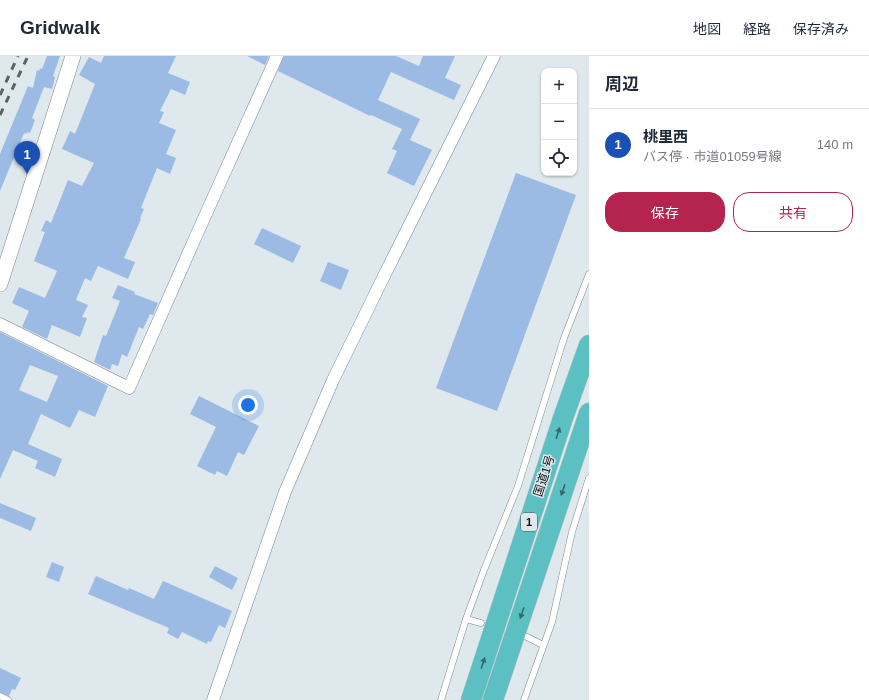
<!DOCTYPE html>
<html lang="ja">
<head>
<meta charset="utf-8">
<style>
	:root { --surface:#fff; --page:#f6f6f7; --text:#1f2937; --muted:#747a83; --line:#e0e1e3; --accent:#b4244f }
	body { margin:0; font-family:Arial,"Noto Sans JP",sans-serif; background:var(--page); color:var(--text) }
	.controls { position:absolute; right:12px; top:12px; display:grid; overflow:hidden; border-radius:8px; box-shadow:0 1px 3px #0004 }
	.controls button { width:36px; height:36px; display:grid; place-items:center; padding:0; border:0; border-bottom:1px solid var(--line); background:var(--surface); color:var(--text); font:20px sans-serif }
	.you { position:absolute; left:248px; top:349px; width:14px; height:14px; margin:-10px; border:3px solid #fff; border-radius:50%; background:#1a73e8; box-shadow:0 0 0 6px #1a73e833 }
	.badge { display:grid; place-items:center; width:26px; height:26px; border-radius:50%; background:var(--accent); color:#fff; font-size:13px; font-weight:700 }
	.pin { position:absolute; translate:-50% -33px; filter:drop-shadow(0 1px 2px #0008) }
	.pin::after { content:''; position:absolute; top:21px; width:14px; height:12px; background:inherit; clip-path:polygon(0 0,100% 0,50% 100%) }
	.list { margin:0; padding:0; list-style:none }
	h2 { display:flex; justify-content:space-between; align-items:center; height:52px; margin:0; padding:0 16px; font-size:17px }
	h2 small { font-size:13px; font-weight:400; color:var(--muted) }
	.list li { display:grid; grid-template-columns:26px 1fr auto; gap:12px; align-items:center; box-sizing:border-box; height:72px; padding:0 16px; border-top:1px solid var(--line) }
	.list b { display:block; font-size:15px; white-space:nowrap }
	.list p { margin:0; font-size:13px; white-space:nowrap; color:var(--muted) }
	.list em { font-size:13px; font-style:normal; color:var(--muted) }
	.actions { display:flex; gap:8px; padding:12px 16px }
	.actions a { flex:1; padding:9px 0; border:1px solid var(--accent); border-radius:16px; text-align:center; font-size:14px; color:var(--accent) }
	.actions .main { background:var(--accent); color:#fff }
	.icon { flex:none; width:22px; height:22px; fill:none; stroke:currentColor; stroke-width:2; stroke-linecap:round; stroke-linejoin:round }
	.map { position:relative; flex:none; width:589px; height:644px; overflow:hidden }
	header { display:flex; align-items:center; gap:24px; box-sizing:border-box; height:56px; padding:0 20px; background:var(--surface); border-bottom:1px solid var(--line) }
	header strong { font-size:19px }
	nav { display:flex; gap:22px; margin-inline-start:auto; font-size:14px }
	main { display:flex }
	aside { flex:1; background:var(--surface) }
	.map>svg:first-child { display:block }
</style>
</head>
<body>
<header>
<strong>Gridwalk</strong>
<nav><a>地図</a><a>経路</a><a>保存済み</a></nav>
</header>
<main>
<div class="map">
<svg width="589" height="644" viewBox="0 0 589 644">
	<rect width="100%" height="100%" fill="#dee8ed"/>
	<!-- building -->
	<path fill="#9bbbe4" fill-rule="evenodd" d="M 47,0 L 60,0 L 53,20 L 55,21 L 52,33 L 44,31 L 32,62 L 35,64 L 30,77 L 27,76 L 26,78 L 24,77 L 0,135 L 0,98 L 28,30 L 33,32 L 37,14 L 39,15 L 40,12 L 42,13 Z
		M 104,0 L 176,0 L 168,17 L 190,26 L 185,39 L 171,33 L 160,55 L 164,56 L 159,67 L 176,74 L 166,98 L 176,102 L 170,118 L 157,112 L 141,152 L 144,153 L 140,162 L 141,163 L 124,202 L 135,206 L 128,223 L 98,210 L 91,225 L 85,222 L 76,244 L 88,249 L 82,261 L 87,262 L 80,281 L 52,269 L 47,283 L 22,271 L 29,255 L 12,247 L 19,231 L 45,242 L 57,215 L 34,205 L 45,176 L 41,175 L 46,164 L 51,167 L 68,124 L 82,130 L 94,107 L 62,93 L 70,75 L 75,78 L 95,28 L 79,19 L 89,1 L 101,7 Z
		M 247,0 L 269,0 L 265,9 Z
		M 284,0 L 396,0 L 419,10 L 423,0 L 455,0 L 445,22 L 461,29 L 454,44 L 391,16 L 378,44 L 420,63 L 410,84 L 432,94 L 414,130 L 387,117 L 397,95 L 392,93 L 402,73 L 371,59 L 370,60 L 278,15 Z
		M 516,117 L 576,139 L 497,355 L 436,332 Z
		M 262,172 L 301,190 L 293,207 L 254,188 Z
		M 328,206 L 349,214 L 341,234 L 320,225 Z
		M 118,229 L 135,236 L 134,238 L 158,247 L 153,259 L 150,258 L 143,273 L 139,271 L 127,301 L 122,298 L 118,310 L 112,308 L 110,314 L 94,306 L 103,279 L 106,280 L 120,245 L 112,242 Z
		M 0,276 L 108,330 L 95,361 L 79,354 L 70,372 L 41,358 L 28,388 L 62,403 L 55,421 L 35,412 L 38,405 L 13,394 L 0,423 ZM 30,309 L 58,320 L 47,346 L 19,334 Z
		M 199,340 L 259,370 L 244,399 L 238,396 L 227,420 L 217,415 L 215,419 L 197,410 L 216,371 L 190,358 Z
		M 0,447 L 36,462 L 31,475 L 0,462 Z
		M 52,506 L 64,511 L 59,526 L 46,521 Z
		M 215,510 L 238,522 L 232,534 L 209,521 Z
		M 96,520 L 128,534 L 129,532 L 154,543 L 163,525 L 232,555 L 225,572 L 219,569 L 211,586 L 208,585 L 207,588 L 182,576 L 178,583 L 167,577 L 169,572 L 88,538 Z
		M 0,612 L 21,622 L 15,634 L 12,633 L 9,640 L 0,636 Z"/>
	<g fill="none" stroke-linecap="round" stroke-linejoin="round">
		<defs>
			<path id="service" d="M 466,563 L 481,567
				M 527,581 L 543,589
				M 0,640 L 8,644
				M 441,644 L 466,563 L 484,514 L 518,430 L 564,282 L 589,218
				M 524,644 L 552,566 L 572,476 L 589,422"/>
			<path id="minor" d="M 0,268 L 129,332 L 196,180 L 277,0
				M 213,644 L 285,436 L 333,324 L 383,222 L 494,0"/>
			<path id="tertiary" d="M 0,228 L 73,0"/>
			<path id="trunk" d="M 471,644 L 563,362 L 589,289
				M 493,644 L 589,357"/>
		</defs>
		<!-- service casing -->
		<use href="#service" stroke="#7d868b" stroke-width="7"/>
		<!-- minor casing -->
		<use href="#minor" stroke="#7d868b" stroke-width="13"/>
		<!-- tertiary casing -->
		<use href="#tertiary" stroke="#7d868b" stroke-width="16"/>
		<!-- trunk casing -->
		<use href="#trunk" stroke="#c5c6c7" stroke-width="21"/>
		<!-- service -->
		<use href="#service" stroke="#fff" stroke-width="6"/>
		<!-- minor -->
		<use href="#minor" stroke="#fff" stroke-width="12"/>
		<!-- tertiary -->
		<use href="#tertiary" stroke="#fff" stroke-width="15"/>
		<!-- trunk -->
		<use href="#trunk" stroke="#5cc0c3" stroke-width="20"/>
		<!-- rail -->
		<path stroke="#5b6164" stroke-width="3" stroke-dasharray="7 7" stroke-linecap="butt" d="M 0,39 L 18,0
			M 0,59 L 28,0"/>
	</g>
	<!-- one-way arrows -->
	<defs><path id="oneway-solid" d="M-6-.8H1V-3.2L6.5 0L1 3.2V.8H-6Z"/></defs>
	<g fill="#36696c">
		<use href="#oneway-solid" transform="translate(558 377) rotate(-72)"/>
		<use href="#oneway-solid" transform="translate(563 434) rotate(109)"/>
		<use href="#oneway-solid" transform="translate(522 557) rotate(109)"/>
		<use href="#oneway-solid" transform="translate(483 607) rotate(-72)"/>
	</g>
	<g text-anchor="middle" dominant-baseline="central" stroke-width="3" stroke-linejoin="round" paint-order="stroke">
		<!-- shield labels -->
		<rect fill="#dee8ed" stroke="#4d5255" stroke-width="1" x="521" y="457" width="16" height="18" rx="3"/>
		<g font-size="11" font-weight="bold" fill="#0f1214">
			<text x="529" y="466">1</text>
		</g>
		<!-- street labels -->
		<g font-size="12" fill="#0f1214" stroke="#dee8ed">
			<text transform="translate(544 420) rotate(-72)">国道1号</text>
		</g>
	</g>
</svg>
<div class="controls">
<button>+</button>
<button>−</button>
<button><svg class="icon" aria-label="locate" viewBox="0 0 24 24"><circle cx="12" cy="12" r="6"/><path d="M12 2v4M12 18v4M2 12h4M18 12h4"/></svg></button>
</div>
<div class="you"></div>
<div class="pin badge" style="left:27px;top:118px;background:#1a4fb4">1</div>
</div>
<aside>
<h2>周辺<small></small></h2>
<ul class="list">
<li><span class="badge" style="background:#1a4fb4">1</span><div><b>桃里西</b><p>バス停 · 市道01059号線</p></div><em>140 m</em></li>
</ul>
<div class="actions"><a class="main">保存</a><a>共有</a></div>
</aside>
</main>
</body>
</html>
